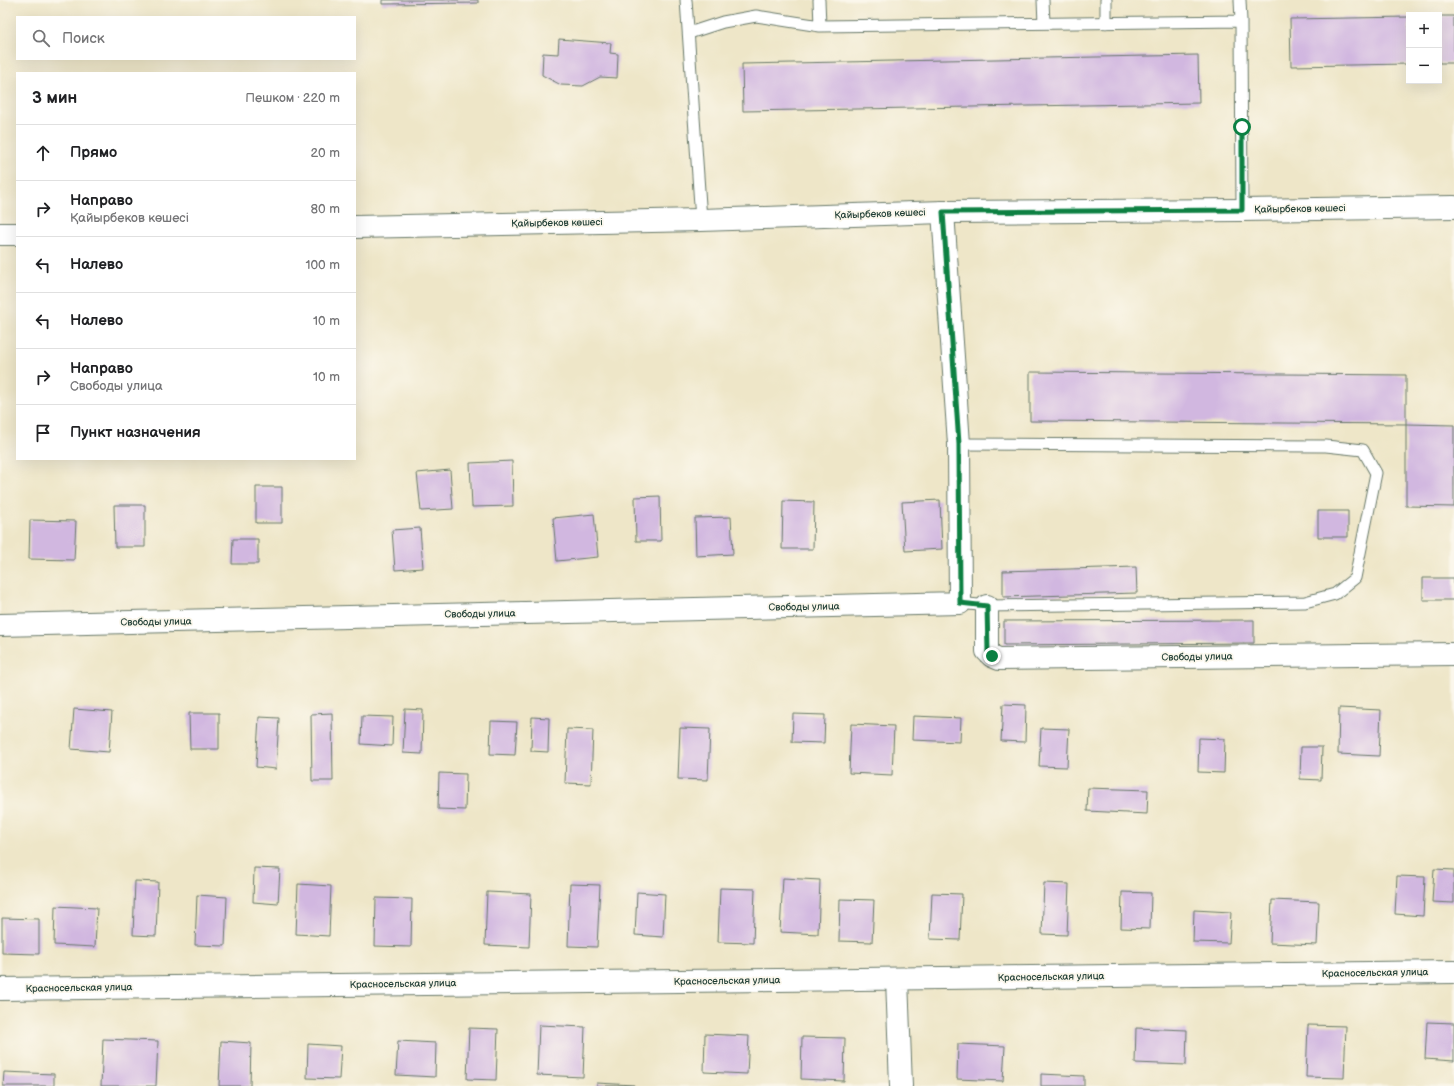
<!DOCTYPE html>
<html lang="ru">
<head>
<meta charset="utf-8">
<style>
	:root { --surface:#fff; --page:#f2f2f2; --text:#202124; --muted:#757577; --line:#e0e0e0 }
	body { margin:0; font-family:"Balsamiq Sans",sans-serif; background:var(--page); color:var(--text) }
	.controls { position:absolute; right:12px; top:12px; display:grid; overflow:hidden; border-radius:0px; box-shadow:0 4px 16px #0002 }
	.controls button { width:36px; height:36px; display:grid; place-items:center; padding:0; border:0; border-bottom:1px solid var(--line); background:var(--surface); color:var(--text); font:20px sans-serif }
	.stop { position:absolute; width:12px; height:12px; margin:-9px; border:3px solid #0b8043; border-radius:50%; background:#fff }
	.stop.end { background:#0b8043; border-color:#fff; box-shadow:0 1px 4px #0008 }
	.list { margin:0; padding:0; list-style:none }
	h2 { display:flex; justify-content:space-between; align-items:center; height:52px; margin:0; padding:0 16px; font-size:17px }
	h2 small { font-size:13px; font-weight:400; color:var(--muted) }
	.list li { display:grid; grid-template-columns:26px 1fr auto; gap:12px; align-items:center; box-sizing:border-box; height:56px; padding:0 16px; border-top:1px solid var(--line) }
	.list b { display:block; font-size:15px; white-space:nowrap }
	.list p { margin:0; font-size:13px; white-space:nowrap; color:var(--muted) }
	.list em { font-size:13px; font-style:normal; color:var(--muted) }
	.icon { flex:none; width:22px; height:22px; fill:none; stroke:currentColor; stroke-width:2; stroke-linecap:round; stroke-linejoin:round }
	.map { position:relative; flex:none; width:1454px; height:1086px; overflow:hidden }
	.search { position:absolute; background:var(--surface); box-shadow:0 4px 16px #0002; left:16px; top:16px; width:340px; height:44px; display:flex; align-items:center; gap:10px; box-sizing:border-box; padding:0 14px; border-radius:0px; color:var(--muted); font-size:15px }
	.panel { position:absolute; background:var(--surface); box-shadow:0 4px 16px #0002; left:16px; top:72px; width:340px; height:388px; border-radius:0px }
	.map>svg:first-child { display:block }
</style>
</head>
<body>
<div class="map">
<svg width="1454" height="1086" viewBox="0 0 1454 1086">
	<rect width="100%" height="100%" fill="#fbf7ec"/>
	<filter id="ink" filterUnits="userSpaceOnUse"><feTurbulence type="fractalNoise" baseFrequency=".025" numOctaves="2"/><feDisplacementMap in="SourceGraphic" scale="8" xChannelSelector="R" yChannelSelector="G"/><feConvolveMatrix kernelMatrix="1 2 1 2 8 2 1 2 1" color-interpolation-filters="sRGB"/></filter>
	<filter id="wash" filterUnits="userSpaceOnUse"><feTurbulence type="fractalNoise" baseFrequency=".012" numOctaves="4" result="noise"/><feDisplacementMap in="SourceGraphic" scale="16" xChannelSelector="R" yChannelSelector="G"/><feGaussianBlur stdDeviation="0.9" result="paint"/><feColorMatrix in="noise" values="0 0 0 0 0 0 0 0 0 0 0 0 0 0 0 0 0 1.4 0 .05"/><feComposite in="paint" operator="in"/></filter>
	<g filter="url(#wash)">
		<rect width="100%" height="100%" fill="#eee6c8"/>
		<g id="blocks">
			<!-- building -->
			<path fill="#d1b7e0" d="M 382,0 L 478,0 L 478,3 L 382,4 Z
				M 1439,16 L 1454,16 L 1454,63 L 1439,63 Z
				M 1409,17 L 1409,64 L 1291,66 L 1290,19 Z
				M 559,39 L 611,43 L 610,53 L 618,54 L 617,78 L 600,77 L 583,86 L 561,85 L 542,75 L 543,53 L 558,54 Z
				M 1198,55 L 1199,103 L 743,111 L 742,64 Z
				M 1030,372 L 1406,375 L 1406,424 L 1454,425 L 1454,507 L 1406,506 L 1406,424 L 1030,421 Z
				M 512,461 L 513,506 L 472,507 L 470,463 Z
				M 450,470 L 453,509 L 421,511 L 417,473 Z
				M 256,487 L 282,487 L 282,523 L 256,523 Z
				M 660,496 L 661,541 L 636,541 L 635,497 Z
				M 940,500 L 942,549 L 905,551 L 902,502 Z
				M 783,501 L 814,502 L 813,549 L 782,549 Z
				M 114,505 L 145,505 L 145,547 L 115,547 Z
				M 1318,511 L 1348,511 L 1348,537 L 1318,537 Z
				M 594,514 L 598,557 L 557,561 L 553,518 Z
				M 731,517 L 733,554 L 696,556 L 695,518 Z
				M 30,520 L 76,521 L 74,560 L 29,559 Z
				M 420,528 L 423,568 L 395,570 L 392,530 Z
				M 233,539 L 258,539 L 258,564 L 232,564 Z
				M 1136,567 L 1137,593 L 1003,597 L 1003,571 Z
				M 1423,578 L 1454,578 L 1454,600 L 1423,600 Z
				M 1254,620 L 1254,643 L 1004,645 L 1004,621 Z
				M 1003,704 L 1026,705 L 1025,742 L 1001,741 Z
				M 1339,708 L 1381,710 L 1379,756 L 1338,754 Z
				M 74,709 L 112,712 L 109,752 L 71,749 Z
				M 405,709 L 423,710 L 422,754 L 403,753 Z
				M 189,713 L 219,713 L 219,749 L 190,749 Z
				M 332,713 L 333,781 L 312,781 L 311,714 Z
				M 793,714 L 825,715 L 824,743 L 792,742 Z
				M 362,716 L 393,717 L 392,746 L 361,744 Z
				M 913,716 L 961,718 L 960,742 L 912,740 Z
				M 259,717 L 279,718 L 276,769 L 256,767 Z
				M 532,717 L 549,718 L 548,752 L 531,751 Z
				M 491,721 L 517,722 L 515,755 L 490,754 Z
				M 851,724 L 894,726 L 892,775 L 849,773 Z
				M 680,728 L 710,729 L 708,780 L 678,779 Z
				M 1041,728 L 1069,729 L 1067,767 L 1039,766 Z
				M 567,729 L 593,730 L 591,784 L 565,783 Z
				M 1199,738 L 1225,739 L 1224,773 L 1198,772 Z
				M 1301,747 L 1322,747 L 1321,780 L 1300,779 Z
				M 439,773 L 466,774 L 465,810 L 438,809 Z
				M 1088,788 L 1148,790 L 1147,814 L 1087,811 Z
				M 254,868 L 280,869 L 278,904 L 253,902 Z
				M 1434,869 L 1454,870 L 1454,903 L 1432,902 Z
				M 1397,876 L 1425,877 L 1423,916 L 1395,914 Z
				M 783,878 L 820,880 L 818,934 L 780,932 Z
				M 135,881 L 158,882 L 156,936 L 133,935 Z
				M 1044,883 L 1069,884 L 1067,935 L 1042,934 Z
				M 298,884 L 331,886 L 329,936 L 296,934 Z
				M 570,884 L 600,885 L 597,947 L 568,946 Z
				M 720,888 L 755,889 L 753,943 L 718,942 Z
				M 487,892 L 531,894 L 529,947 L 485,945 Z
				M 637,892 L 665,894 L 663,937 L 635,935 Z
				M 1122,892 L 1151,893 L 1150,929 L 1121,928 Z
				M 932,893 L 962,894 L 960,940 L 930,939 Z
				M 197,895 L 227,897 L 225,946 L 195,945 Z
				M 376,898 L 412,899 L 411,947 L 375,946 Z
				M 840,899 L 874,900 L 872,942 L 839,941 Z
				M 1272,900 L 1319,902 L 1317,945 L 1270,943 Z
				M 55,906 L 97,908 L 95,947 L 54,945 Z
				M 1194,910 L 1231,912 L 1229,943 L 1193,942 Z
				M 2,918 L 39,919 L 39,954 L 2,953 Z
				M 1427,1022 L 1454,1023 L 1454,1061 L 1425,1059 Z
				M 539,1025 L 585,1027 L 583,1077 L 537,1075 Z
				M 1308,1025 L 1346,1026 L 1344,1078 L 1306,1077 Z
				M 469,1028 L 498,1029 L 496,1080 L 467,1079 Z
				M 1136,1028 L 1187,1030 L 1186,1065 L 1135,1063 Z
				M 705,1034 L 749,1036 L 747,1074 L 704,1072 Z
				M 802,1037 L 845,1038 L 844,1081 L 801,1079 Z
				M 103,1039 L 158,1041 L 156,1086 L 101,1086 Z
				M 221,1041 L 251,1043 L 250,1086 L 219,1086 Z
				M 398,1041 L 436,1043 L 435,1077 L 396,1075 Z
				M 308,1044 L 341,1046 L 339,1079 L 307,1078 Z
				M 958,1044 L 1005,1046 L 1003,1081 L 957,1079 Z
				M 4,1072 L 54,1074 L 54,1086 L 3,1086 Z
				M 1041,1074 L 1084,1076 L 1084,1086 L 1041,1086 Z
				M 597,1083 L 634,1085 L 634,1086 L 597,1086 Z"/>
		</g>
	</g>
	<g filter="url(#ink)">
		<use href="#blocks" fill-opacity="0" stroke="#677868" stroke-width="1"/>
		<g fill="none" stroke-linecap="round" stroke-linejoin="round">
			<defs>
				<path id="lane" d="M 686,0 L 701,220
					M 819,0 L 820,26
					M 1043,0 L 1044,23
					M 1106,0 L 1106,23
					M 1240,0 L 1241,21 L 1242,210
					M 689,33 L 723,22 L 756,16 L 820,26 L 1241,21
					M 959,444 L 1326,446 L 1363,450 L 1376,473 L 1355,578 L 1335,594 L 1305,602 L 987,606 L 960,603"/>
				<path id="street" d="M 987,606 L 987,651 L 992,656 L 999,659 L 1454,654
					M 0,625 L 960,603 L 959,444 L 943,212
					M 897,979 L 901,1086
					M 0,989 L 1454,972"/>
				<path id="secondary" d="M 355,227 L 701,220 L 943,212 L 1242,210 L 1454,207
					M 0,234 L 17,234"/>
			</defs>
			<!-- lane casing -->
			<use href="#lane" stroke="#677868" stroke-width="13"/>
			<!-- street casing -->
			<use href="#street" stroke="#677868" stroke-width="24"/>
			<!-- secondary casing -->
			<use href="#secondary" stroke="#677868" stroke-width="24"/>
			<!-- lane -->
			<use href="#lane" stroke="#fff" stroke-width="11"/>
			<!-- street -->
			<use href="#street" stroke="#fff" stroke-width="22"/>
			<!-- secondary -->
			<use href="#secondary" stroke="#fff" stroke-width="22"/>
		</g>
	</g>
	<g fill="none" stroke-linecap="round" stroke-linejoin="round" filter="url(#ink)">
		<!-- route -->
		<path stroke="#0b8043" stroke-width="5" d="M 992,656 L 988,652 L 987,606 L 960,603 L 959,444 L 943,212 L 1242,210 L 1242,127"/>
	</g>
	<g text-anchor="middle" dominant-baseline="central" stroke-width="3.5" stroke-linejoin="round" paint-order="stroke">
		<!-- street labels -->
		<g font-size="10" fill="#1f3d34" stroke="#fbf7ec">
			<text transform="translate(1300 209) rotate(-1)">Қайырбеков көшесі</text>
			<text transform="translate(880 214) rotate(-2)">Қайырбеков көшесі</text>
			<text transform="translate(557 223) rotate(-1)">Қайырбеков көшесі</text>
			<text transform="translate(804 607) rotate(-1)">Свободы улица</text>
			<text transform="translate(480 614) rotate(-1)">Свободы улица</text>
			<text transform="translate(156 622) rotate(-1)">Свободы улица</text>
			<text transform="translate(1197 657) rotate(-1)">Свободы улица</text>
			<text transform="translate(1375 973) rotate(-1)">Красносельская улица</text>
			<text transform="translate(1051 977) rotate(-1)">Красносельская улица</text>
			<text transform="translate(727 981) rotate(-1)">Красносельская улица</text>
			<text transform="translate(403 984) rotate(-1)">Красносельская улица</text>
			<text transform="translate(79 988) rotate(-1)">Красносельская улица</text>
		</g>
	</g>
</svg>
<div class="controls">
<button>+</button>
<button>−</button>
</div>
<div class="stop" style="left:1242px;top:127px"></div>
<div class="stop end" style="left:992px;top:656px"></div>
<div class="search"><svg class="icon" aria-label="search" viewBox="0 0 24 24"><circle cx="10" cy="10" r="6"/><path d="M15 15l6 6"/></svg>Поиск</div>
<section class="panel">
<h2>3 мин<small>Пешком · 220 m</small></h2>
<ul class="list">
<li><svg class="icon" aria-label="ahead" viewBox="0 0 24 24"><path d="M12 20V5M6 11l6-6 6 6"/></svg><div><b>Прямо</b></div><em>20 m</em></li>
<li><svg class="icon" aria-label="right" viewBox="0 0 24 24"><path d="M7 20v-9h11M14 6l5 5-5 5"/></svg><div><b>Направо</b><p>Қайырбеков көшесі</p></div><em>80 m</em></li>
<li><svg class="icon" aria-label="left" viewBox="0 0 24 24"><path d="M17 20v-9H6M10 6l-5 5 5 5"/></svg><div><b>Налево</b></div><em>100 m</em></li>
<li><svg class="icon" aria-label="left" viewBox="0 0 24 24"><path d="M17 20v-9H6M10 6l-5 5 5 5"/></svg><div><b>Налево</b></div><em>10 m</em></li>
<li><svg class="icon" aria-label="right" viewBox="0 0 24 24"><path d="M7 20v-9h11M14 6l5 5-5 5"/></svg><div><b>Направо</b><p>Свободы улица</p></div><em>10 m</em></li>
<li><svg class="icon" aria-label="arrive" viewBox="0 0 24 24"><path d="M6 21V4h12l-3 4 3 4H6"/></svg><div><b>Пункт назначения</b></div></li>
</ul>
</section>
</div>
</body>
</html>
